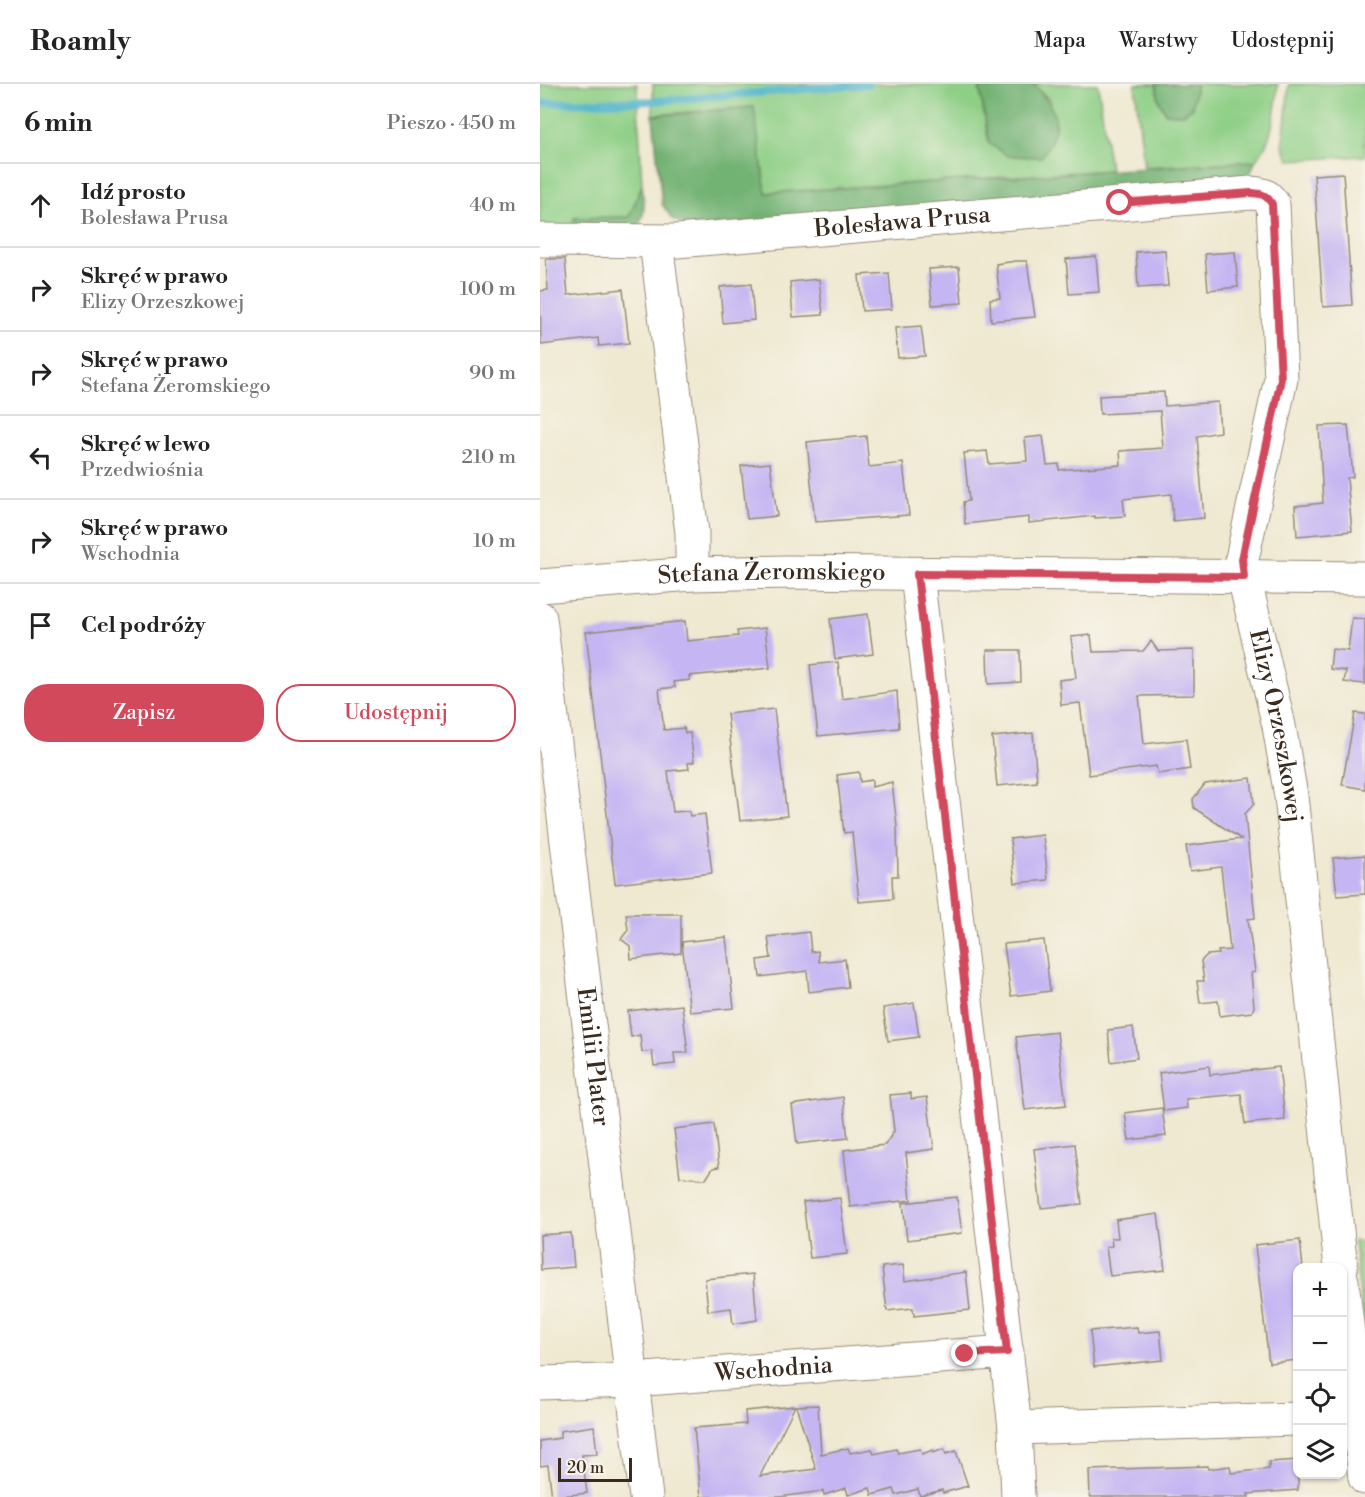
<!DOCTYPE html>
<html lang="pl">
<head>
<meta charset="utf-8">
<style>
	:root { --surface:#fff; --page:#f6f6f6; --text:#222; --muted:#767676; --line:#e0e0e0; --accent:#d1495b }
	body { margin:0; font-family:"Libre Bodoni",serif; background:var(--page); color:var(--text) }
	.controls { position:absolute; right:18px; bottom:18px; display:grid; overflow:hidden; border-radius:12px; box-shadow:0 2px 4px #0004 }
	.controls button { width:54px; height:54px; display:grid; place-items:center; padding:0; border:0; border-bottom:2px solid var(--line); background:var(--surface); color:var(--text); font:30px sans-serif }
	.scale { position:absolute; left:18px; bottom:15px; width:74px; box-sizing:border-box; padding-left:6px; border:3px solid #3b2a1e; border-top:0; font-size:16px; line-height:21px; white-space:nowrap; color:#3b2a1e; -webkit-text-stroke:4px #f7f3e8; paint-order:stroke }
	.stop { position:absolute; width:18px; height:18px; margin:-14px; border:4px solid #d1495b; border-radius:50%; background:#fff }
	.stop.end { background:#d1495b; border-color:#fff; box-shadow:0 2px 6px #0008 }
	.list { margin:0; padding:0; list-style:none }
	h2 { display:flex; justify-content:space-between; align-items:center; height:78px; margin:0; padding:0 24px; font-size:26px }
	h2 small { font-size:20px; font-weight:400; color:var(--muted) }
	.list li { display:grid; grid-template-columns:39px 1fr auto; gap:18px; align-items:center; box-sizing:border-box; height:84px; padding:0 24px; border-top:2px solid var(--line) }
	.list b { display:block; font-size:22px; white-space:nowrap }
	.list p { margin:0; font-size:20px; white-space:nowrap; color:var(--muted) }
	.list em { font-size:20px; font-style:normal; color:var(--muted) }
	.actions { display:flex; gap:12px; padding:18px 24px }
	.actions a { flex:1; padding:14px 0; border:2px solid var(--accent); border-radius:24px; text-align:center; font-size:21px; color:var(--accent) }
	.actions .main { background:var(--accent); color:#fff }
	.icon { flex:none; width:33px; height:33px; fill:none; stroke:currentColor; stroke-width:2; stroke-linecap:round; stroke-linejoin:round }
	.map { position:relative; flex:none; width:825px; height:1413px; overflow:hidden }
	header { display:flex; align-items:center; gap:36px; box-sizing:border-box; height:84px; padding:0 30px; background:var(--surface); border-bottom:2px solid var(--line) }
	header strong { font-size:28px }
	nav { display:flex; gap:33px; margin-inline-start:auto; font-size:21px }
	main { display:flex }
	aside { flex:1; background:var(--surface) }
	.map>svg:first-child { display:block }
</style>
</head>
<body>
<header>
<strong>Roamly</strong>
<nav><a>Mapa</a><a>Warstwy</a><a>Udostępnij</a></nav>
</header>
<main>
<aside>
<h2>6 min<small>Pieszo · 450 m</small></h2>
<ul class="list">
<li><svg class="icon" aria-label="ahead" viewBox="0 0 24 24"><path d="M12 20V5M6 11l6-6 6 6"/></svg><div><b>Idź prosto</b><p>Bolesława Prusa</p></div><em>40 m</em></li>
<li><svg class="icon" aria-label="right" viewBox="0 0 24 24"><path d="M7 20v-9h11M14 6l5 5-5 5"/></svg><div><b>Skręć w prawo</b><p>Elizy Orzeszkowej</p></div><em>100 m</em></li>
<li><svg class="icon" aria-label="right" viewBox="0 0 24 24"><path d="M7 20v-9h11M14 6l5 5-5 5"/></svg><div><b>Skręć w prawo</b><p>Stefana Żeromskiego</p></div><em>90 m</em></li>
<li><svg class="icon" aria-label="left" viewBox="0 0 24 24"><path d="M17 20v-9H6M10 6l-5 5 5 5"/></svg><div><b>Skręć w lewo</b><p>Przedwiośnia</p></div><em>210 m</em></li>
<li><svg class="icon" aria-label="right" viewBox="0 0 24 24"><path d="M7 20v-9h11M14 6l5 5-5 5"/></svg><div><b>Skręć w prawo</b><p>Wschodnia</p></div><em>10 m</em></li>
<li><svg class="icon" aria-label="arrive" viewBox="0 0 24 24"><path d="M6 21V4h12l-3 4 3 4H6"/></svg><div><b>Cel podróży</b></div></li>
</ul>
<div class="actions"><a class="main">Zapisz</a><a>Udostępnij</a></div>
</aside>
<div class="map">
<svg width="825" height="1413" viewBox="0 0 825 1413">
	<rect width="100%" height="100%" fill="#f7f3e8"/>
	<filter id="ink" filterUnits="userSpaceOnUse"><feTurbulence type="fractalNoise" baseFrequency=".0167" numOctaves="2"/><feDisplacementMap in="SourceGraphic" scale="12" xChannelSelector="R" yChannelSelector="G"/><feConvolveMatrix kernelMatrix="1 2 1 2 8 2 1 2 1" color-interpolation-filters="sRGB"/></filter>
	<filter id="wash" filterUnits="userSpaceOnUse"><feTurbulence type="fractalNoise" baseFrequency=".008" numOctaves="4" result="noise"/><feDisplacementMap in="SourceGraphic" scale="24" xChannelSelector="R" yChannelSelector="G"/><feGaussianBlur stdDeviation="1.35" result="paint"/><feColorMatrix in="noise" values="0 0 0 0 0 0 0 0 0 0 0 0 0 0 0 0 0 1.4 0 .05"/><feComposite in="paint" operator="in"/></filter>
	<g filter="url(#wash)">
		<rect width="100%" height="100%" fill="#efe9d1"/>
		<!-- green -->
		<path fill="#8ecf86" stroke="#647c52" stroke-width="1.5" d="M 0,0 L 97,0 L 102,102 L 89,133 L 34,134 L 33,145 L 0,145 Z
			M 113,0 L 439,0 L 449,59 L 511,18 L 493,0 L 558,0 L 570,86 L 226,109 L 213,23 L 113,31 Z
			M 595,0 L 616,0 L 619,17 L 626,29 L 644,30 L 652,23 L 656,0 L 738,0 C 735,26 734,57 715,77 L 604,83 Z
			M 749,0 L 825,0 L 825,72 L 749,76 L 743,62 Z
			M 814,1157 L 825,1158 L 825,1258 Z"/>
		<!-- forest -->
		<path fill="#72b273" stroke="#566e48" stroke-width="1.5" d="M 439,0 L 493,0 C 518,26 524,42 501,73 L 468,72 L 449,59 Z
			M 616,0 L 656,0 L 652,23 L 644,30 L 626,29 L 619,17 Z
			M 214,23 L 226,109 L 715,77 L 707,99 L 152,143 L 133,136 L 122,120 L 113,32 Z
			M 102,102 C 104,118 107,131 96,144 L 33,145 L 34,134 L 89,133 Z"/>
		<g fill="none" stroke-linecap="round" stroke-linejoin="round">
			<!-- stream -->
			<path stroke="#4bb2ca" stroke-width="8" d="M 0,19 L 114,17 L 328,0"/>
		</g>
		<g id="blocks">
			<!-- building -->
			<path fill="#c5b6f3" d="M 803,89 L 812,221 L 783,223 L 774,91 Z
				M 625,166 L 628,202 L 598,204 L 596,168 Z
				M 695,168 L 698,203 L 668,206 L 665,170 Z
				M 556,172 L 559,208 L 529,210 L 526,175 Z
				M 6,175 L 25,175 L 28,211 L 83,205 L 89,259 L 59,262 L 58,254 L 1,261 L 0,207 L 8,206 Z
				M 476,177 L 487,177 L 495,233 L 451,237 L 450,215 L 460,214 L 456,180 Z
				M 419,183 L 422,219 L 392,221 L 389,185 Z
				M 349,189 L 352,225 L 322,227 L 319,191 Z
				M 279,195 L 283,231 L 253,233 L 250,198 Z
				M 211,200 L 214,236 L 183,239 L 180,203 Z
				M 381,242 L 385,272 L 358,274 L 355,244 Z
				M 624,308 L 625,322 L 678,318 L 680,348 L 657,352 L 664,434 L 633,437 L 631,410 L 583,415 L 585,432 L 555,434 L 555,432 L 489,439 L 489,433 L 425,440 L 423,418 L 429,417 L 424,369 L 447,367 L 449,380 L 487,377 L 485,354 L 503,352 L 507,381 L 519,380 L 519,386 L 581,381 L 580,367 L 623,364 L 620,327 L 560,330 L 559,312 Z
				M 808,341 L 813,393 L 807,394 L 812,447 L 757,452 L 755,422 L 783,419 L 779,342 Z
				M 326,352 L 329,383 L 363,379 L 369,431 L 275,438 L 267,358 Z
				M 230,379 L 237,432 L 207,435 L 201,382 Z
				M 328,530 L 333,570 L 295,575 L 290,535 Z
				M 812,534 L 825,535 L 825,600 L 804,598 L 806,587 L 790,585 L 792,565 L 808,567 Z
				M 145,537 L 147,557 L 198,552 L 197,547 L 225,544 L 230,584 L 149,592 L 150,596 L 134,598 L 135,603 L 119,605 L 124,646 L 144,644 L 145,649 L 150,649 L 154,678 L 148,679 L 149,685 L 128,687 L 133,728 L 149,727 L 150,732 L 165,730 L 172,789 L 75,800 L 46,548 Z
				M 551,551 L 553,568 L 603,567 L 611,557 L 618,567 L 654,566 L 654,611 L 599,612 L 604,660 L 646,655 L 650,685 L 618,690 L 616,682 L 549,691 L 540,619 L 521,621 L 519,596 L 536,594 L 531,553 Z
				M 447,566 L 480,566 L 481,598 L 448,600 Z
				M 298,578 L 302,615 L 357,607 L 359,644 L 278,652 L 270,581 Z
				M 234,625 L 247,732 L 200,737 L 187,630 Z
				M 815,629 L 825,630 L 825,705 L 802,701 Z
				M 493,649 L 497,698 L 457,702 L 452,653 Z
				M 319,688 L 320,698 L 332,696 L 332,703 L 352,698 L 357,743 L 358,792 L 352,792 L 353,815 L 319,818 L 312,748 L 304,749 L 297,691 Z
				M 711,694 L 714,720 L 705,730 L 715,834 L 708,835 L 715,888 L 711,889 L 714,923 L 712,928 L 680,932 L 678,917 L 660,919 L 657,897 L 664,897 L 661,877 L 667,871 L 679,870 L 678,867 L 690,866 L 681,783 L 650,787 L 646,762 L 701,755 L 654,724 L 653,715 L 665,700 Z
				M 503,751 L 508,796 L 475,799 L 470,755 Z
				M 825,771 L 825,810 L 797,812 L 793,774 Z
				M 86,830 L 141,830 L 141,869 L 91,875 L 90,862 L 81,855 L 88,846 Z
				M 269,848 L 271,868 L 278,867 L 279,878 L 305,875 L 308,903 L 269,908 L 267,887 L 220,893 L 218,876 L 231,874 L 228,853 Z
				M 186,853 L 194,924 L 150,928 L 142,858 Z
				M 504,856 L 510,907 L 471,912 L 464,860 Z
				M 374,919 L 379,953 L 348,957 L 343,924 Z
				M 142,921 L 148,969 L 134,969 L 135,980 L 114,982 L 112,967 L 102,968 L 100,951 L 91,953 L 88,927 Z
				M 593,943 L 597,974 L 571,978 L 568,946 Z
				M 517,948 L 526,1021 L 485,1026 L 476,953 Z
				M 669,982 L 670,991 L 739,983 L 745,1036 L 705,1040 L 701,1010 L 646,1015 L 647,1024 L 624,1027 L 619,989 Z
				M 371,1009 L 371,1015 L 387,1013 L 394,1065 L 366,1069 L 371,1116 L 310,1123 L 304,1066 L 345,1061 L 354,1047 L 350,1011 Z
				M 303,1013 L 308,1054 L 257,1060 L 252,1021 Z
				M 622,1024 L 626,1052 L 589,1056 L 585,1029 Z
				M 174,1040 L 179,1083 L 173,1084 L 166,1095 L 140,1093 L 134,1045 Z
				M 535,1060 L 542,1120 L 501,1124 L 494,1065 Z
				M 417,1113 L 422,1149 L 367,1156 L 363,1119 Z
				M 300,1114 L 307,1170 L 270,1174 L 263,1118 Z
				M 618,1130 L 625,1186 L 570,1192 L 566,1163 L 572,1162 L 571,1154 L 578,1154 L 576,1136 Z
				M 31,1149 L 34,1183 L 1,1186 L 0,1151 Z
				M 760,1156 L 763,1184 L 758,1184 L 758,1276 L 729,1279 L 715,1161 Z
				M 363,1181 L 365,1197 L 426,1188 L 430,1226 L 374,1232 L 373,1224 L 347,1227 L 342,1183 Z
				M 213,1190 L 217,1236 L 193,1240 L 191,1224 L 168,1227 L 165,1195 Z
				M 597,1243 L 598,1249 L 620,1247 L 623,1276 L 554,1283 L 550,1247 Z
				M 278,1321 L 281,1370 L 308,1364 L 310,1369 L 332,1365 L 334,1370 L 356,1365 L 358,1369 L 380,1365 L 382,1370 L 393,1366 L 393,1369 L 404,1365 L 406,1370 L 416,1367 L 428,1402 L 403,1409 L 402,1406 L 380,1412 L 378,1405 L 356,1411 L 354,1405 L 332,1411 L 330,1404 L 308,1411 L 306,1404 L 284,1411 L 283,1407 L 239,1413 L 161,1413 L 154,1344 L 206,1340 L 205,1327 L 255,1322 L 220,1392 L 276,1385 L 256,1322 Z
				M 54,1342 L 57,1370 L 42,1371 L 47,1409 L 12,1413 L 8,1381 L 0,1382 L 0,1357 L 20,1354 L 20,1347 Z
				M 758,1376 L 758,1406 L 708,1410 L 709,1413 L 550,1413 L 549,1386 L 667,1382 L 668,1385 L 690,1382 L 691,1389 L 729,1385 L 729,1378 Z"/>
		</g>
	</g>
	<g filter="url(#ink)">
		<use href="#blocks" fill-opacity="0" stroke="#958a78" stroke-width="1.5"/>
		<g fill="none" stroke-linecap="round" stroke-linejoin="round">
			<defs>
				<g id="minor">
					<path id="s1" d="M 0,156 L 137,157 L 711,109 C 722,110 726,110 733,120 L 741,295 L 702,475 L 704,493 L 739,642 L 751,712 L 801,1184"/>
					<path d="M 116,158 L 152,449 L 152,490"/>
					<path d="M 377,490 L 475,1344 L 478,1413"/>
					<path id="s2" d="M 0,502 L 152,490 L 247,488 L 825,494"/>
					<path id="s3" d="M 0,534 L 106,1413"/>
					<path d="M 802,1197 L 825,1394"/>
					<path id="s4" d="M 0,1299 L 92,1296 L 467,1268"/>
					<path d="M 475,1344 L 758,1335"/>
				</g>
			</defs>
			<!-- minor casing -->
			<use href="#minor" stroke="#958a78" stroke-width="35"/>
			<!-- minor -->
			<use href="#minor" stroke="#fff" stroke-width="33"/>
		</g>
	</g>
	<g fill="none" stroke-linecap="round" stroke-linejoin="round" filter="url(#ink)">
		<!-- route -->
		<path stroke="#d1495b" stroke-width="8" d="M 425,1270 L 467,1268 L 377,490 L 704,493 L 702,475 L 741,295 L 732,120 C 726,110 722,110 711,109 L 580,119"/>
	</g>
	<g text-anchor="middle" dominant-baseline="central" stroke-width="4.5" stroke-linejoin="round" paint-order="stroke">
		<!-- street labels -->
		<g font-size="24" fill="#3b2a1e" stroke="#f7f3e8">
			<text stroke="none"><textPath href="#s1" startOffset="363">Bolesława Prusa</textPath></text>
			<text stroke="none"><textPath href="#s2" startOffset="232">Stefana Żeromskiego</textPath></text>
			<text stroke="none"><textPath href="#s1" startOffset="1269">Elizy Orzeszkowej</textPath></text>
			<text stroke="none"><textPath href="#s3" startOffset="442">Emilii Plater</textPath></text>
			<text stroke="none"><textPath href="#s4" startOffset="234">Wschodnia</textPath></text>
		</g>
	</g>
</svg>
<div class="controls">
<button>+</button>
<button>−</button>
<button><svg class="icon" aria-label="locate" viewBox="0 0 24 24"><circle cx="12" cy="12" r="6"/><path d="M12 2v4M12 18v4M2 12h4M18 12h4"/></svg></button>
<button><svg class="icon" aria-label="layers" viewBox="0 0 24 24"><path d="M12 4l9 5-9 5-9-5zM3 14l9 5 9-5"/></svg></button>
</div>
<div class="scale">20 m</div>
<div class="stop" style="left:580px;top:119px"></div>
<div class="stop end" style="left:425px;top:1270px"></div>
</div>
</main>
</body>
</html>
